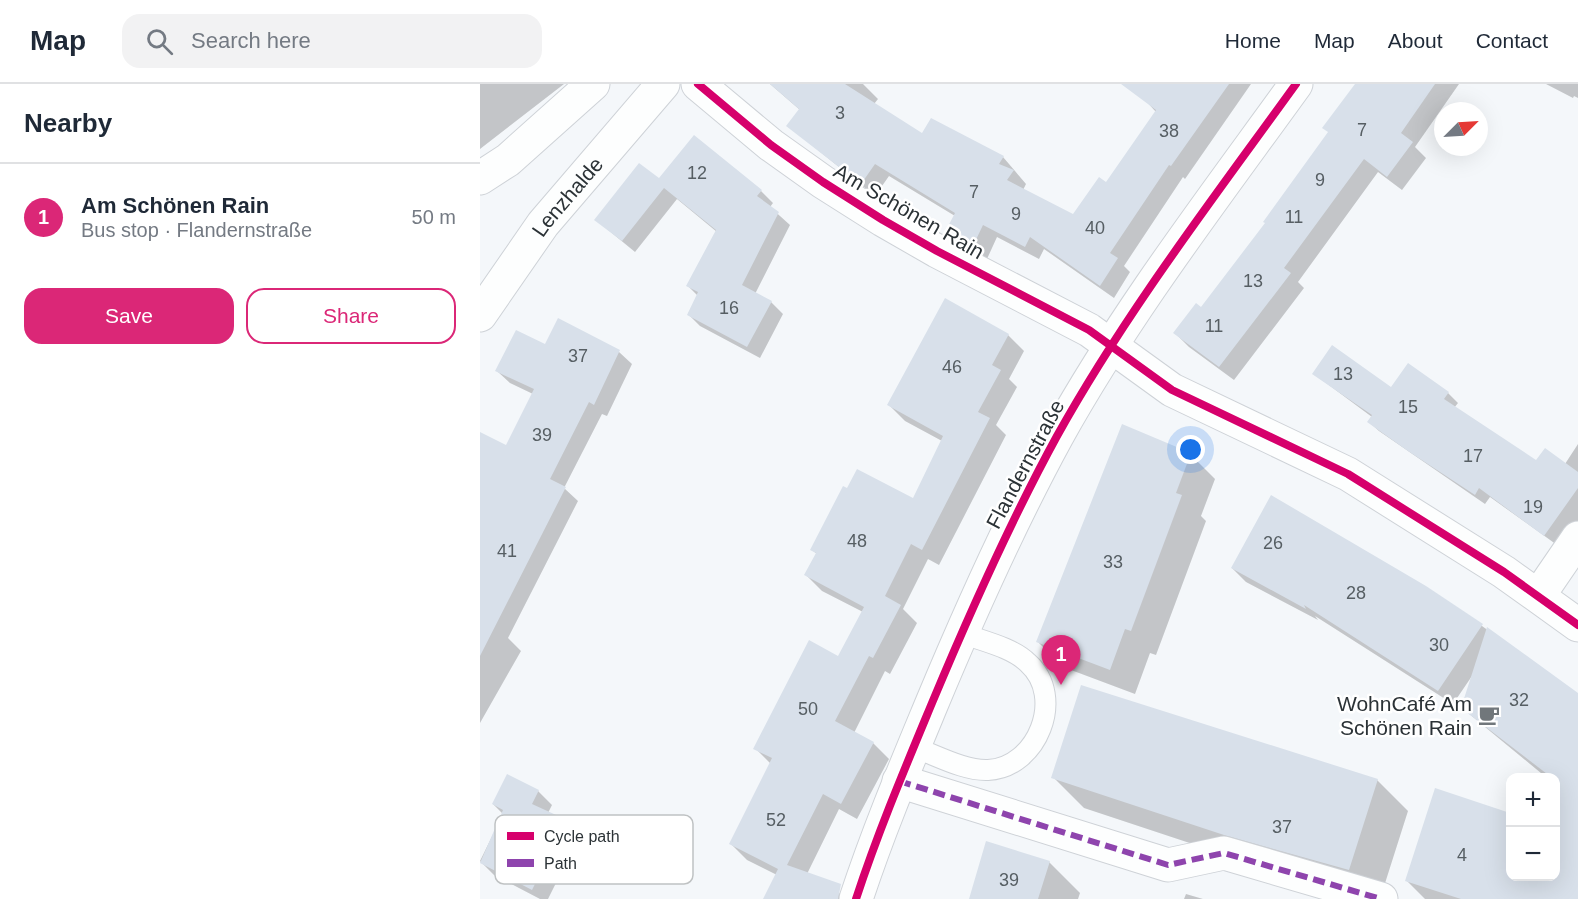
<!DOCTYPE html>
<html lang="en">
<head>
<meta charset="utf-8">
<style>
	:root { --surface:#fff; --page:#f2f2f3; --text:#1f2937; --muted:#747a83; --line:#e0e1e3; --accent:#db2777 }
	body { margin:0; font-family:Arial,sans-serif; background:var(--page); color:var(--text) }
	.controls { position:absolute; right:18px; bottom:18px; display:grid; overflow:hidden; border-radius:12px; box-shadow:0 6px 24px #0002 }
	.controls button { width:54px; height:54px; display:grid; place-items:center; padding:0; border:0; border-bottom:2px solid var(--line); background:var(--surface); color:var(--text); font:30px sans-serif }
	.compass { position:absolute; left:954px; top:18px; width:54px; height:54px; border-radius:50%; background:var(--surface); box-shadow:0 6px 24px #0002; rotate:66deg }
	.you { position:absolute; left:711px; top:366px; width:21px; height:21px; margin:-15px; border:4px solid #fff; border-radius:50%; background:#1a73e8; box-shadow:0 0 0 9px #1a73e833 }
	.badge { display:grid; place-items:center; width:39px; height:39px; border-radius:50%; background:var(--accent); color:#fff; font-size:20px; font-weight:700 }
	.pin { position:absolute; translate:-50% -50px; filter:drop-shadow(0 2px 3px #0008) }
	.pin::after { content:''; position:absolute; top:32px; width:21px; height:18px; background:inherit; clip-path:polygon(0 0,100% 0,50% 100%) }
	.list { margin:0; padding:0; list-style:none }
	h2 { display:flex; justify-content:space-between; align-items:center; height:78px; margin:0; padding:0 24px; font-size:26px }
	h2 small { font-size:20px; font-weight:400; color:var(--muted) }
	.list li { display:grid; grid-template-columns:39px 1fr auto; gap:18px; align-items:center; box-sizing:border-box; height:108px; padding:0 24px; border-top:2px solid var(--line) }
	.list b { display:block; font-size:22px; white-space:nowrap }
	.list p { margin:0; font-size:20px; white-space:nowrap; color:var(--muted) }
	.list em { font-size:20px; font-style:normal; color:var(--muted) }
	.actions { display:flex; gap:12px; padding:18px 24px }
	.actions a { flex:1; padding:14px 0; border:2px solid var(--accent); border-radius:18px; text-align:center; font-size:21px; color:var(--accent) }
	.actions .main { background:var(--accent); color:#fff }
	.icon { flex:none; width:33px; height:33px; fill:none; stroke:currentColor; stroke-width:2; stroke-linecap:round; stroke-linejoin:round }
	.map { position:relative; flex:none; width:1098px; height:815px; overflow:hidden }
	header { display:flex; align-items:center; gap:36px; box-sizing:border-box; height:84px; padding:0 30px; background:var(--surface); border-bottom:2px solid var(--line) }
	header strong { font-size:28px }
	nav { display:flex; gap:33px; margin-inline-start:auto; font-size:21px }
	.search { width:420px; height:54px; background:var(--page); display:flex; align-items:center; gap:15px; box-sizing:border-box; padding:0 21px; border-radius:18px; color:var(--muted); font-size:22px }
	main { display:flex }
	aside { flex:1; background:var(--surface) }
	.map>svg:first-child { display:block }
</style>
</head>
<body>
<header>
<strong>Map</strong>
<div class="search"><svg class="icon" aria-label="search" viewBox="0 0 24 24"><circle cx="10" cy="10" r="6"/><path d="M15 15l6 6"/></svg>Search here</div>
<nav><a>Home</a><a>Map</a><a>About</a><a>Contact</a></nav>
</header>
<main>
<aside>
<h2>Nearby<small></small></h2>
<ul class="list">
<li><span class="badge">1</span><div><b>Am Schönen Rain</b><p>Bus stop · Flandernstraße</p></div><em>50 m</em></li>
</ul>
<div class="actions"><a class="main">Save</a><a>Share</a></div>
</aside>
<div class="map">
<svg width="1098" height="815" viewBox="0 0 1098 815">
	<rect width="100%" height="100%" fill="#f4f7fa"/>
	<!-- shadow -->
	<path fill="#0003" d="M 0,0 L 84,0 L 0,65 Z
		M 290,0 L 383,0 L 398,15 L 394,20 L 442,51 L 523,73 L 546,100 L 543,106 L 593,132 L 627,100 L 676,28 L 665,16 L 676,0 L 771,0 L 705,95 L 703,93 L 644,182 L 650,188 L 634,214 L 564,165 L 559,175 L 517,153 L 507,175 L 480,161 L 467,148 L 475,132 L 409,92 L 395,112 L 308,42 L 320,26 Z
		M 876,0 L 979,0 L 935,63 L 946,74 L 922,106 L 898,88 L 818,198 L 824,204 L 754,296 L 709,263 L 695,249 L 722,225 L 786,139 L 849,49 Z
		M 1066,0 L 1098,0 L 1098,14 L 1094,12 L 1093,14 Z
		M 180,96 L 281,107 L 293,119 L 290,123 L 310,141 L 275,210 L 291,218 L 303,230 L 280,274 L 220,242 L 208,230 L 218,212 L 208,202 L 237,148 L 197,115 L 155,168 L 116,136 Z
		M 528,251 L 544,267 L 529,295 L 537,303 L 516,341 L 526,351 L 459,481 L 448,475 L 423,525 L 437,539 L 410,590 L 405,587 L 374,649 L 393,659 L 409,675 L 377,735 L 359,725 L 327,790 L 346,796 L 362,812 L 361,815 L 285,815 L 297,791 L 267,776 L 251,760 L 291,680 L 275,664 L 359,574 L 383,528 L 342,507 L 326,491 L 337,470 L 332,466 L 434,416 L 462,357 L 425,337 L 409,321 Z
		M 66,262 L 139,268 L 152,280 L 127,332 L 122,330 L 84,404 L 98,417 L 28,554 L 41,567 L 0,639 L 0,349 L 27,363 L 53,310 L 30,299 L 17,287 Z
		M 834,290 L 912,305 L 968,309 L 978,319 L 974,324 L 1057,378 L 1085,380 L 1098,360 L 1098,449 L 1084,466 L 1010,413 L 1005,420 L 899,347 L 889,338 L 892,333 Z
		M 710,370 L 735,395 L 721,432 L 726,437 L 676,571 L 670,569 L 655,610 L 583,583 L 558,558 Z
		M 752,484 L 945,503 L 1002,542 L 1098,611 L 1098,717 L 1076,700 L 1076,694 L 1067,694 L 982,624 L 992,592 L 973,620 L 835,532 L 838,536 L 766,498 Z
		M 573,693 L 897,696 L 928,727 L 900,815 L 776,781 L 604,724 Z
		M 956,706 L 1030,730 L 1030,792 L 1076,792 L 1076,745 L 1098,752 L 1098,815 L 945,815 L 927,797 Z
		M 58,707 L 72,721 L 68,729 L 86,737 L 100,751 L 68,815 L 60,815 L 14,791 L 0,777 L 23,730 L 13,720 Z
		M 569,778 L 600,809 L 598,815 L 491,815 Z
		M 706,810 L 723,815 L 704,815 Z"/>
	<!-- building -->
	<path fill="#d8e0ea" d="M 290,0 L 365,0 L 442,49 L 451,34 L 524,72 L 519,80 L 534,86 L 527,96 L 593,130 L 619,93 L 626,98 L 676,26 L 641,0 L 749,0 L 691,82 L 689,81 L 630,169 L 638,174 L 620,202 L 550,153 L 545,163 L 503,141 L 493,162 L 465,148 L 475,129 L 395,80 L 381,100 L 306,42 L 319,25 Z
		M 875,0 L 955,0 L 921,49 L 933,58 L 907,93 L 884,75 L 804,184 L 811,189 L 739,283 L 693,249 L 716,219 L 721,223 L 785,139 L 783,138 L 848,48 L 842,44 Z
		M 214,51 L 282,106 L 277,112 L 299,128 L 262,201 L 292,217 L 267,263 L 207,231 L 218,208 L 206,202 L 236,146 L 184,104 L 142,157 L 114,136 L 159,79 L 179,94 Z
		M 465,214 L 529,250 L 512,281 L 521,286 L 498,328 L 510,334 L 442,466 L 431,460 L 405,512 L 421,521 L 393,574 L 389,572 L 355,637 L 394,658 L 361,720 L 343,710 L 307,781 L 361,800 L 358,815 L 283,815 L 298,785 L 249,760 L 292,674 L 273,665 L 329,556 L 358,572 L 384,523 L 324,491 L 336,469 L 330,466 L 363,402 L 367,404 L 377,385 L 433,414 L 463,352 L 407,321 Z
		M 78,234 L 140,266 L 114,321 L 109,318 L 70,395 L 86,403 L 0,572 L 0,348 L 26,361 L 54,305 L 15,287 L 36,246 L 65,260 Z
		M 852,261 L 911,303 L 928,279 L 969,308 L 964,315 L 1056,376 L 1065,364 L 1098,388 L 1098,404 L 1064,452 L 999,404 L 995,411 L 928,367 L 887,338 L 892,331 L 832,290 Z
		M 642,340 L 711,369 L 696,409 L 702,411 L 651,547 L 645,545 L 630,586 L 556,558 Z
		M 791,411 L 946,502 L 1003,540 L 958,607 L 824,521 L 826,525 L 751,484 Z
		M 1007,543 L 1098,609 L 1098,815 L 981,815 L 925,797 L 955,704 L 1030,729 L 1030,792 L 1076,792 L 1076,693 L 1071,693 L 981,624 Z
		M 601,601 L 898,695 L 869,786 L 744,751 L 571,694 Z
		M 27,690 L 59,706 L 52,720 L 87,736 L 52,806 L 0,779 L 23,726 L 12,720 Z
		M 506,757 L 570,777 L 558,815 L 489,815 Z"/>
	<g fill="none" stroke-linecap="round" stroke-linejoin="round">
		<defs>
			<path id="lane" d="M 433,663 C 456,671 484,687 508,686 C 557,684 586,613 548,579 C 532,563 502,557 481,549"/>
			<g id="street">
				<path d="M 218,0 L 291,61 L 343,98 L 403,136 L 457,167 L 609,246 L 692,306 L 868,390 L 1024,488 L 1098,541"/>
				<path d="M 0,94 L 28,76 L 113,0"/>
				<path id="s1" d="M 0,231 L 63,140 L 183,0"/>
				<path d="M 1059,511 L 1098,454"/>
				<path d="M 419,697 L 688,781 L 744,769 L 901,815"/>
				<path d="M 376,815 C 398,748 425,684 452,619 C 490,528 530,438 577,352 C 646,228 733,115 816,0"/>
			</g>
		</defs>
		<!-- lane casing -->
		<use href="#lane" stroke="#ced2d7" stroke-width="22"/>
		<!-- street casing -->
		<use href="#street" stroke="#ced2d7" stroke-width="35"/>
		<!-- lane -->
		<use href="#lane" stroke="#fdfefe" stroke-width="20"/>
		<!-- street -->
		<use href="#street" stroke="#fdfefe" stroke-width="33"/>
		<!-- quiet -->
		<path stroke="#8e44ad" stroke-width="6" stroke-dasharray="12 6" stroke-linecap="butt" d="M 419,697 L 688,781 L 744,769 L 901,815"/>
		<defs>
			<path id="cycleway" d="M 218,0 L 291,61 L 343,98 L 403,136 L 457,167 L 609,246 L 692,306 L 868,390 L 1024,488 L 1098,541
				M 376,815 C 398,748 425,684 452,619 C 490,528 530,438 577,352 C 646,228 733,115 816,0"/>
		</defs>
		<!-- cycleway casing -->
		<use href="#cycleway" stroke="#fff" stroke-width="11"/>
		<!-- cycleway -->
		<use href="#cycleway" stroke="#d6006c" stroke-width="8"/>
	</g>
	<!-- icons -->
	<defs>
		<symbol id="cafe-bare" viewBox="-9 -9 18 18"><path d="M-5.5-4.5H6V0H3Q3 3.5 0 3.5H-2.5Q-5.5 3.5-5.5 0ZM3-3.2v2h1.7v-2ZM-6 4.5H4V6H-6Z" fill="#71777b" stroke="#fff" stroke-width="2.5" paint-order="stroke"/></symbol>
	</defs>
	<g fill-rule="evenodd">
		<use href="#cafe-bare" x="994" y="616" width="30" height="30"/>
	</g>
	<g text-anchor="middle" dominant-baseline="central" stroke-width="5" stroke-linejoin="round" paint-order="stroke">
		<!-- number labels -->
		<g font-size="18" fill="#565e63">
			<text x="360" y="29">3</text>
			<text x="882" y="46">7</text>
			<text x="689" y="47">38</text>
			<text x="217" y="89">12</text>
			<text x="840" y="96">9</text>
			<text x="494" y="108">7</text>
			<text x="536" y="130">9</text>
			<text x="814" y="133">11</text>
			<text x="615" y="144">40</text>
			<text x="773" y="197">13</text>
			<text x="249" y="224">16</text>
			<text x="734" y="242">11</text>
			<text x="98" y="272">37</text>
			<text x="472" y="283">46</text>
			<text x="863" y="290">13</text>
			<text x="928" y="323">15</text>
			<text x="62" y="351">39</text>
			<text x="993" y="372">17</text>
			<text x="1053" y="423">19</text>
			<text x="377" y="457">48</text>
			<text x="793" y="459">26</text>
			<text x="27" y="467">41</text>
			<text x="633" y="478">33</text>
			<text x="876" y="509">28</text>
			<text x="959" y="561">30</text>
			<text x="1039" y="616">32</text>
			<text x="328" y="625">50</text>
			<text x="296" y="736">52</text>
			<text x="802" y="743">37</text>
			<text x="982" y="771">4</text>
			<text x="529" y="796">39</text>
		</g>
		<!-- street labels -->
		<g font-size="21" fill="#2b3236" stroke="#fff">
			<text stroke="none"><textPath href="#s1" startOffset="147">Lenzhalde</textPath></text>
			<text transform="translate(429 127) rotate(30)">Am Schönen Rain</text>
			<text transform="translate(545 380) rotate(-62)">Flandernstraße</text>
		</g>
		<!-- poi labels -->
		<g font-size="21" fill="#2b3236" stroke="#fff" text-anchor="end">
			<text x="992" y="619">WohnCafé Am<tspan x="992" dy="24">Schönen Rain</tspan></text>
		</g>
	</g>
	<!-- legend -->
	<rect x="15" y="731" width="198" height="69" rx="9" fill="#fff" stroke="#bfc2c3" stroke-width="1.5"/>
	<rect x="27" y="748" width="27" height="8" fill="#d6006c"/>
	<rect x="27" y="775" width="27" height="8" fill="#8e44ad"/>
	<g font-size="16" fill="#2b3236">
		<text x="64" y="758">Cycle path</text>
		<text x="64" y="785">Path</text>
	</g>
</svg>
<div class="controls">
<button>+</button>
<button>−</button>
</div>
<svg class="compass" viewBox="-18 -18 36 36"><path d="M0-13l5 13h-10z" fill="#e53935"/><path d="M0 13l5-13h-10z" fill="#747a83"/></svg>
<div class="you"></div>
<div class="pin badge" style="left:581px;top:601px">1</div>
</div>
</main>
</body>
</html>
